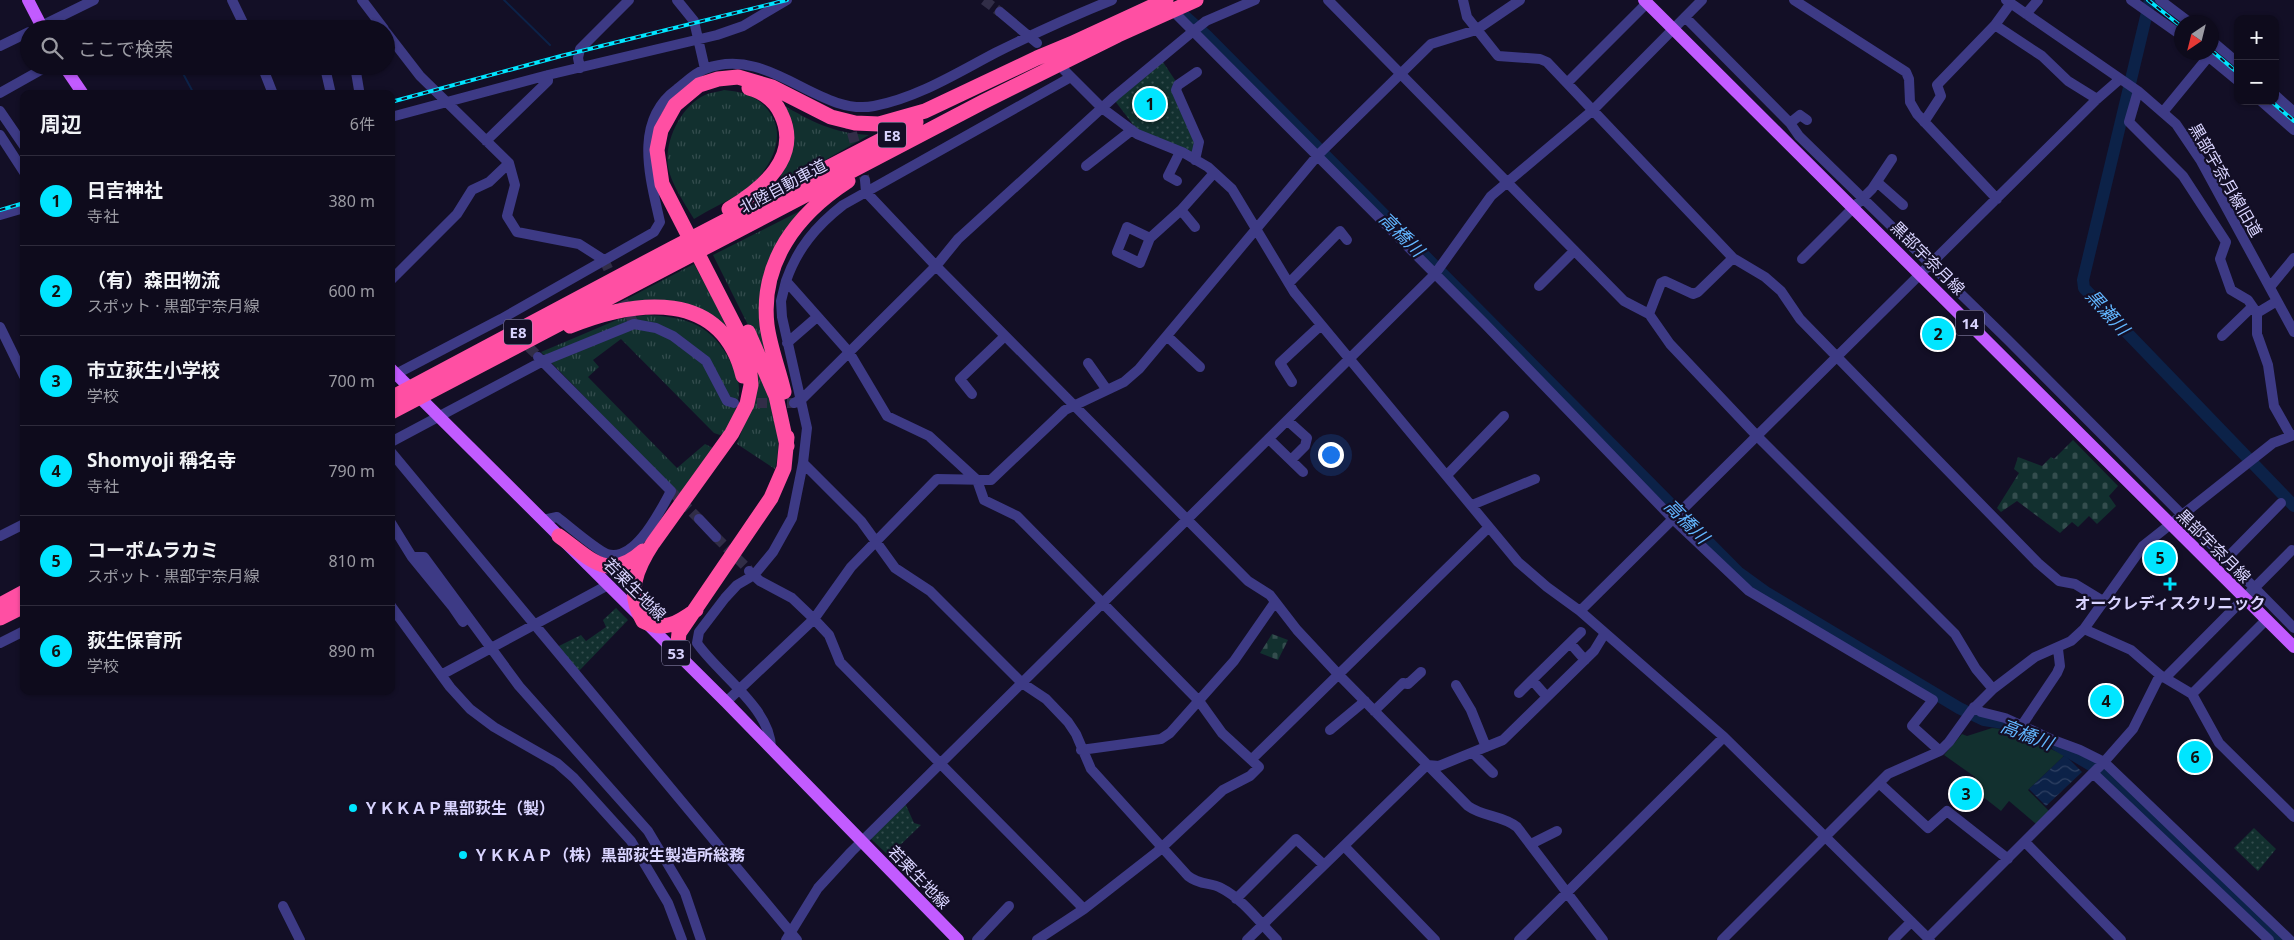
<!DOCTYPE html>
<html lang="ja">
<head>
<meta charset="utf-8">
<style>
	:root { --surface:#0e0b1c; --page:#171425; --text:#f1f3f6; --muted:#9b9ba3; --line:#2e2b3b; --accent:#00e5ff }
	body { margin:0; font-family:"Noto Sans","Noto Sans JP",sans-serif; background:var(--page); color:var(--text) }
	.controls { position:absolute; right:15px; top:15px; display:grid; overflow:hidden; border-radius:10px; box-shadow:0 1px 4px #0004 }
	.controls button { width:45px; height:45px; display:grid; place-items:center; padding:0; border:0; border-bottom:1px solid var(--line); background:var(--surface); color:var(--text); font:25px sans-serif }
	.compass { position:absolute; left:2174px; top:15px; width:45px; height:45px; border-radius:50%; background:var(--surface); box-shadow:0 1px 4px #0004; rotate:215deg }
	.you { position:absolute; left:1330px; top:454px; width:18px; height:18px; margin:-12px; border:4px solid #fff; border-radius:50%; background:#1a73e8; box-shadow:0 0 0 8px #1a73e833 }
	.badge { display:grid; place-items:center; width:32px; height:32px; border-radius:50%; background:var(--accent); color:#111; font-size:16px; font-weight:700 }
	.pin { position:absolute; translate:-50% -50%; border:2px solid #fff; box-shadow:0 1px 5px #0006 }
	.list { margin:0; padding:0; list-style:none }
	h2 { display:flex; justify-content:space-between; align-items:center; height:65px; margin:0; padding:0 20px; font-size:21px }
	h2 small { font-size:16px; font-weight:400; color:var(--muted) }
	.list li { display:grid; grid-template-columns:32px 1fr auto; gap:15px; align-items:center; box-sizing:border-box; height:90px; padding:0 20px; border-top:1px solid var(--line) }
	.list b { display:block; font-size:19px; white-space:nowrap }
	.list p { margin:0; font-size:16px; white-space:nowrap; color:var(--muted) }
	.list em { font-size:16px; font-style:normal; color:var(--muted) }
	.icon { flex:none; width:28px; height:28px; fill:none; stroke:currentColor; stroke-width:2; stroke-linecap:round; stroke-linejoin:round }
	.map { position:relative; flex:none; width:2294px; height:940px; overflow:hidden }
	.search { position:absolute; background:var(--surface); box-shadow:0 1px 4px #0004; left:20px; top:20px; width:375px; height:55px; display:flex; align-items:center; gap:12px; box-sizing:border-box; padding:0 18px; border-radius:28px; color:var(--muted); font-size:19px }
	.panel { position:absolute; background:var(--surface); box-shadow:0 1px 4px #0004; left:20px; top:90px; width:375px; height:605px; border-radius:10px }
	.map>svg:first-child { display:block }
</style>
</head>
<body>
<div class="map">
<svg width="2294" height="940" viewBox="0 0 2294 940">
	<defs>
		<pattern id="grass-tufts" width="24" height="20" patternUnits="userSpaceOnUse" patternTransform="scale(1.25)"><rect width="24" height="20" fill="#12302f"/><path d="M3 7l-1-3M5 7V3M7 7l1-3M15 17l-1-3M17 17v-4M19 17l1-3" fill="none" stroke="#344d4e"/></pattern>
		<pattern id="cemetery-stones" width="16" height="16" patternUnits="userSpaceOnUse" patternTransform="scale(1.25)"><rect width="16" height="16" fill="#12302f"/><path d="M2 7V4a2 2 0 0 1 4 0v3zM10 15v-3a2 2 0 0 1 4 0v3z" fill="#344d4e"/></pattern>
		<pattern id="garden-dots" width="8" height="8" patternUnits="userSpaceOnUse" patternTransform="scale(1.25)"><rect width="8" height="8" fill="#12302f"/><path d="M2 2h.1M6 6h.1" fill="none" stroke="#344d4e" stroke-width="1.8" stroke-linecap="round"/></pattern>
		<pattern id="water-waves" width="16" height="10" patternUnits="userSpaceOnUse" patternTransform="scale(1.25)"><rect width="16" height="10" fill="#0c2248"/><path d="M0 5q4-4 8 0t8 0" fill="none" stroke="#2f4163"/></pattern>
	</defs>
	<rect width="100%" height="100%" fill="#130f26"/>
	<!-- grass -->
	<path fill="url(#grass-tufts)" d="M 724,90 C 745,92 761,97 772,116 C 787,142 766,175 744,191 C 728,201 710,209 694,219 C 684,202 672,186 668,167 C 664,141 681,106 705,95 C 711,92 718,92 724,90 Z
		M 781,104 C 813,122 832,133 869,135 L 776,188 L 791,151 L 793,123 Z
		M 804,209 L 785,229 L 771,255 L 771,371 L 713,255 Z
		M 694,264 L 715,302 L 737,351 L 720,328 L 654,301 L 637,301 L 615,305 Z
		M 647,315 C 687,317 713,325 731,363 C 734,371 739,380 739,388 C 740,403 732,419 727,432 L 720,435 L 714,433 L 621,339 L 593,360 L 599,367 L 588,377 L 677,468 L 705,444 L 713,448 L 680,495 L 541,352 L 619,319 Z
		M 753,358 C 769,396 785,427 775,469 L 737,444 L 748,414 Z"/>
	<!-- cemetery -->
	<path fill="url(#cemetery-stones)" d="M 2073,440 L 2118,486 L 2109,496 L 2116,506 L 2097,524 L 2089,516 L 2078,527 L 2072,522 L 2060,533 L 2017,501 L 2001,512 L 1997,508 L 2019,473 L 2014,469 L 2018,457 L 2042,466 L 2051,457 L 2054,459 Z
		M 1272,634 L 1288,640 L 1278,660 L 1260,653 Z"/>
	<!-- park -->
	<path fill="#12302f" d="M 1992,728 L 2004,729 L 2065,755 L 2028,790 L 2050,812 L 2036,824 L 2009,801 L 2001,811 L 1968,785 L 1975,777 L 1944,755 L 1962,734 L 1967,736 Z"/>
	<!-- garden -->
	<path fill="url(#garden-dots)" d="M 1163,62 L 1177,83 L 1199,156 L 1138,131 L 1115,101 Z
		M 616,608 L 628,620 L 578,672 L 557,647 L 581,635 L 586,641 L 606,627 L 603,620 Z
		M 905,803 L 914,823 L 921,825 L 889,856 L 870,838 Z
		M 2254,828 L 2276,849 L 2258,871 L 2234,848 Z"/>
	<!-- water -->
	<path fill="url(#water-waves)" d="M 2065,755 L 2082,772 L 2046,806 L 2029,789 Z"/>
	<g fill="none" stroke-linecap="round" stroke-linejoin="round">
		<!-- stream -->
		<path stroke="#0c2248" stroke-width="2" d="M 504,0 L 550,45
			M 179,66 L 194,94"/>
		<!-- river -->
		<path stroke="#0c2248" stroke-width="12" d="M 2150,0 L 2083,280 L 2084,288 L 2294,506
			M 1179,11 L 1207,36 L 1738,572 L 1767,593 L 1959,708 L 1984,720 L 2010,724 L 2021,729
			M 2057,745 L 2106,774 L 2280,940"/>
		<!-- minor-tunnel -->
		<path stroke="#312d47" stroke-width="10" stroke-dasharray="10 5" stroke-linecap="butt" d="M 984,0 L 1000,12
			M 848,118 L 865,180
			M 604,260 L 634,324
			M 507,326 L 538,356
			M 742,403 L 794,403
			M 671,491 L 699,519
			M 716,537 L 749,570"/>
		<!-- minor -->
		<path stroke="#3d3a85" stroke-width="10" d="M 232,0 L 246,29
			M 362,0 L 384,29
			M 677,0 L 694,21 L 705,69
			M 1328,0 L 1624,301 L 1649,314 L 1670,344 L 1757,436 L 1955,634 L 1976,669 L 1993,689
			M 1463,0 L 1467,17 L 1498,56 L 1540,59 L 1547,62 L 1733,258 L 1765,277 L 1781,291 L 1800,319 L 2038,563 L 2059,581 L 2075,584 L 2103,601
			M 1794,0 L 1906,72 L 1909,79 L 1910,102 L 1917,114 L 1997,199
			M 2006,0 L 2138,91 L 2176,124 L 2201,161 L 2294,332
			M 2131,0 L 2182,36
			M 2160,0 L 2189,22
			M 1170,8 L 1484,323 L 1673,519 L 1749,591 L 1933,700 L 1912,726 L 1940,751
			M 1000,12 L 1037,43
			M 2026,14 L 2038,0
			M 1685,17 L 1790,123 L 1799,136 L 2008,340 L 2226,559
			M 1995,25 L 2042,56 L 2068,81 L 2097,99
			M 35,29 L 94,0
			M 386,32 L 420,76 L 509,163 L 515,185 L 507,216 L 517,232 L 579,244 L 604,260
			M 2212,41 L 2238,63
			M 0,46 L 29,32
			M 2204,53 L 2238,81
			M 262,66 L 273,94
			M 355,66 L 359,90
			M 580,68 L 578,58 L 580,49 L 629,0
			M 1064,70 L 1102,108 L 1137,134 L 1184,153 L 1208,167 L 1232,189 L 1294,292 L 1518,562 L 1547,587 L 1580,611 L 1724,737 L 1930,940
			M 1567,83 L 1647,3
			M 2138,91 L 2129,122 L 2183,176 L 2226,242 L 2220,259 L 2231,290 L 2248,300 L 2257,313 L 2277,301
			M 0,93 L 48,66
			M 331,94 L 326,72 L 331,66
			M 2275,95 L 2294,112
			M 2261,101 L 2294,130
			M 0,111 L 24,146
			M 2163,112 L 2209,56
			M 391,117 L 548,75 L 717,35 L 743,26 L 787,0
			M 1924,122 L 1941,96 L 1937,85 L 1995,25 L 2011,3
			M 1790,123 L 1800,115 L 1807,120
			M 0,135 L 24,172
			M 486,141 L 548,81 L 548,75
			M 1195,160 L 1199,142 L 1176,90 L 1178,85 L 1197,72
			M 1086,166 L 1132,130
			M 865,180 L 866,192 L 936,266 L 1248,581 L 1270,595 L 1297,630 L 1338,674 L 1468,806 C 1483,817 1502,815 1517,827 L 1603,940
			M 1177,181 L 1168,176 L 1180,152
			M 1877,182 L 1903,205
			M 0,215 L 24,208
			M 1195,227 L 1181,210 L 1214,173
			M 1150,238 L 1127,227 L 1117,252 L 1140,263 L 1150,238 L 1181,210
			M 1802,259 L 1872,189 L 1892,159
			M 391,280 L 457,214 L 472,190 L 489,182 L 509,163
			M 1289,283 L 1340,231 L 1347,240
			M 1539,286 L 1574,251
			M 2270,287 L 2294,258
			M 2257,313 L 2257,334 L 2268,365 L 2274,406 L 2291,436
			M 1649,314 L 1661,283 L 1665,281 L 1693,294 L 1698,292 L 1733,258
			M 0,327 L 24,376
			M 1167,336 L 1200,367
			M 2222,336 L 2252,307
			M 787,343 L 817,317
			M 538,357 L 671,491 C 660,511 635,563 607,554 C 595,549 569,526 557,517 L 543,520
			M 1088,363 L 1107,390
			M 396,374 L 501,319 L 654,232 L 660,222 C 650,177 633,121 677,89 C 686,82 695,73 705,69 C 769,44 818,117 874,106 C 917,98 957,73 995,53 C 1033,34 1072,16 1112,0
			M 1292,382 L 1280,363 L 1321,325
			M 972,394 L 960,379 L 1005,336
			M 794,403 L 802,399 L 936,266 L 958,239 L 1115,96 L 1191,33 L 1206,21 L 1255,0
			M 1288,421 L 1307,438 L 1305,446 L 1291,460
			M 1269,439 L 1303,472
			M 391,442 L 543,361 L 634,324 L 656,328 L 673,336 L 706,361 L 727,401 L 734,403
			M 391,452 L 797,940
			M 803,463 L 861,521 L 895,568 L 930,591 L 1022,683 L 1046,699 L 1068,722 L 1076,734 L 1091,769 L 1188,876 C 1201,886 1210,882 1221,888 C 1243,899 1260,923 1277,940
			M 1447,475 L 1504,416
			M 2281,503 L 2226,559 L 2294,628
			M 1472,505 L 1535,479
			M 699,519 L 716,537
			M 391,523 L 412,557
			M 0,536 L 24,524
			M 749,571 L 760,581 L 792,598 L 814,619 L 829,635 L 840,662 L 1084,909
			M 391,606 L 450,687 L 470,709 L 494,727 L 557,763 L 574,778 L 631,841 L 668,903 L 682,940
			M 1580,611 L 2097,99 L 2120,79
			M 463,622 L 452,606 L 412,557 L 424,557 L 519,686 L 648,831 L 685,893 L 701,940
			M 2084,629 L 2131,650 L 2160,675 L 2192,694 L 2219,743 L 2294,817
			M 0,643 L 24,631
			M 1570,643 L 1585,660
			M 441,675 L 608,585
			M 2165,678 L 2292,550
			M 1456,685 L 1471,710 L 1486,747
			M 1519,693 L 1532,680
			M 2192,694 L 2266,620
			M 1547,697 L 1532,680 L 1581,632
			M 726,702 L 814,619 L 851,567 L 937,479 L 991,480 L 1065,410 L 1124,382 L 1139,369 L 1318,155 L 1431,44 L 1476,30 L 1520,0
			M 1974,707 L 1981,712 L 2005,718 L 2053,740 L 2080,750 L 2104,762 L 2290,940
			M 1374,711 L 1403,683 L 1408,684 L 1421,672
			M 2022,725 L 2057,673 L 2060,666 L 2058,649
			M 1330,730 L 1365,701
			M 771,749 C 772,709 718,674 697,643 L 699,632 L 725,598 L 737,585 L 754,575 L 773,552 L 792,518 L 803,463 L 807,428 L 782,317 L 781,301 L 786,281
			M 1081,750 L 1161,739 L 1170,733 L 1234,661 L 1275,602
			M 1473,753 L 1493,773
			M 1252,759 L 1489,527
			M 1427,765 L 1439,766 L 1503,740 L 1594,651 L 1605,633
			M 2093,773 L 2269,940
			M 1879,783 L 1928,828 L 1947,811 L 2008,859
			M 2025,842 L 2121,940
			M 1531,844 L 1557,831
			M 1344,846 L 1435,940
			M 1236,899 L 1296,839 L 1324,865
			M 283,906 L 300,940
			M 1928,938 L 2104,762 L 2133,729 L 2160,675
			M 786,940 L 818,888 L 851,852 L 1435,274 L 1491,196 L 1593,110 L 1702,0
			M 977,940 L 1009,906
			M 1037,940 L 1084,909 L 1157,852 L 1223,790 L 1250,776 L 1259,767 L 1222,733 L 1199,701 L 1017,516 L 984,500 L 977,480 L 929,436 L 887,416 L 849,352 L 786,281 C 797,249 816,226 843,205 L 1071,77
			M 1247,940 L 1427,765
			M 1519,940 L 1724,737
			M 1722,940 L 1888,774 L 1940,751 L 1949,742 L 1972,710 L 1993,689 L 2035,657 L 2071,641 L 2084,629 L 2143,546 L 2273,443 L 2294,435
			M 1893,940 L 1911,922"/>
		<!-- major -->
		<path stroke="#c25bff" stroke-width="12" d="M 28,0 L 43,29
			M 1644,0 L 2294,647
			M 64,66 L 83,94
			M 391,369 L 726,702 L 958,940"/>
		<!-- highway -->
		<path stroke="#ff4fa3" stroke-width="15" d="M 1064,47 L 1166,0
			M 729,209 C 762,189 802,157 781,114 C 775,100 763,92 749,88
			M 570,326 C 635,300 722,288 743,376
			M 748,332 L 776,396 L 787,446
			M 784,392 C 779,370 770,348 767,325 C 760,262 797,214 848,181
			M 391,398 L 671,249 L 916,122
			M 391,412 L 983,102 L 1118,35 L 1196,0
			M 559,536 C 590,558 608,583 643,551
			M 0,605 L 24,592
			M 696,610 C 678,623 664,632 643,621 C 626,592 636,569 653,543 L 732,433 L 747,404 L 751,385 L 749,363 L 743,342 L 662,184 L 657,150 L 661,130 L 675,105 L 699,85 L 718,79 L 738,77 L 772,87 L 831,117 L 855,123 L 879,124 L 925,111 L 1037,58 L 1073,43
			M 0,618 L 24,606
			M 682,658 L 678,642 L 679,633 L 771,498 L 784,468 L 787,437"/>
		<defs>
			<path id="rail" d="M 2148,0 L 2182,27
				M 2212,51 L 2238,73
				M 2271,101 L 2294,121
				M 391,102 L 561,56 L 787,0
				M 0,210 L 24,203"/>
		</defs>
		<!-- rail casing -->
		<use href="#rail" stroke="#00e5ff" stroke-width="4"/>
		<!-- rail -->
		<use href="#rail" stroke="#130f26" stroke-width="2" stroke-dasharray="5.5" stroke-linecap="butt"/>
	</g>
	<!-- markers -->
	<g fill="#00e5ff" stroke="#130f26" stroke-width="2">
		<path d="M2167.5 576.5h5v5h5v5h-5v5h-5v-5h-5v-5h5z"/>
		<circle cx="353" cy="808" r="5"/>
		<circle cx="463" cy="855" r="5"/>
	</g>
	<g text-anchor="middle" dominant-baseline="central" stroke-width="4.5" stroke-linejoin="round" paint-order="stroke">
		<!-- shield labels -->
		<g fill="#130f26" stroke="#9e99be" stroke-width="1">
			<rect x="878" y="122.5" width="28" height="25" rx="4"/>
			<rect x="1956" y="310.5" width="28" height="25" rx="4"/>
			<rect x="504" y="319.5" width="28" height="25" rx="4"/>
			<rect x="662" y="640.5" width="28" height="25" rx="4"/>
		</g>
		<g font-size="15" font-weight="bold" fill="#d9d4ff">
			<text x="892" y="135">E8</text>
			<text x="1970" y="323">14</text>
			<text x="518" y="332">E8</text>
			<text x="676" y="653">53</text>
		</g>
		<!-- street labels -->
		<g font-size="16" fill="#d9d4ff" stroke="#130f26">
			<text transform="translate(2226 180) rotate(60)">黒部宇奈月線旧道</text>
			<text transform="translate(783 186) rotate(-28)">北陸自動車道</text>
			<text transform="translate(1928 258) rotate(45)">黒部宇奈月線</text>
			<text transform="translate(2214 546) rotate(45)">黒部宇奈月線</text>
			<text transform="translate(635 589) rotate(45)">若栗生地線</text>
			<text transform="translate(919 877) rotate(46)">若栗生地線</text>
		</g>
		<!-- poi labels -->
		<g font-size="16" font-weight="bold" fill="#d9d4ff" stroke="#130f26" text-anchor="start">
			<text x="2170" y="603" text-anchor="middle">オークレディスクリニック</text>
			<text x="363" y="808">ＹＫＫＡＰ黒部荻生（製）</text>
			<text x="473" y="855">ＹＫＫＡＰ（株）黒部荻生製造所総務</text>
		</g>
		<!-- water labels -->
		<g font-size="18" font-style="italic" fill="#62b6ff" stroke="#130f26">
			<text transform="translate(1402 234) rotate(45)">高橋川</text>
			<text transform="translate(2108 312) rotate(48)">黒瀬川</text>
			<text transform="translate(1687 521) rotate(45)">高橋川</text>
			<text transform="translate(2027 734) rotate(21)">高橋川</text>
		</g>
	</g>
</svg>
<div class="controls">
<button>+</button>
<button>−</button>
</div>
<svg class="compass" viewBox="-18 -18 36 36"><path d="M0-13l5 13h-10z" fill="#e53935"/><path d="M0 13l5-13h-10z" fill="#9b9ba3"/></svg>
<div class="you"></div>
<div class="pin badge" style="left:1150px;top:104px">1</div>
<div class="pin badge" style="left:1938px;top:334px">2</div>
<div class="pin badge" style="left:1966px;top:794px">3</div>
<div class="pin badge" style="left:2106px;top:701px">4</div>
<div class="pin badge" style="left:2160px;top:558px">5</div>
<div class="pin badge" style="left:2195px;top:757px">6</div>
<div class="search"><svg class="icon" aria-label="search" viewBox="0 0 24 24"><circle cx="10" cy="10" r="6"/><path d="M15 15l6 6"/></svg>ここで検索</div>
<section class="panel">
<h2>周辺<small>6件</small></h2>
<ul class="list">
<li><span class="badge">1</span><div><b>日吉神社</b><p>寺社</p></div><em>380 m</em></li>
<li><span class="badge">2</span><div><b>（有）森田物流</b><p>スポット · 黒部宇奈月線</p></div><em>600 m</em></li>
<li><span class="badge">3</span><div><b>市立荻生小学校</b><p>学校</p></div><em>700 m</em></li>
<li><span class="badge">4</span><div><b>Shomyoji 稱名寺</b><p>寺社</p></div><em>790 m</em></li>
<li><span class="badge">5</span><div><b>コーポムラカミ</b><p>スポット · 黒部宇奈月線</p></div><em>810 m</em></li>
<li><span class="badge">6</span><div><b>荻生保育所</b><p>学校</p></div><em>890 m</em></li>
</ul>
</section>
</div>
</body>
</html>
